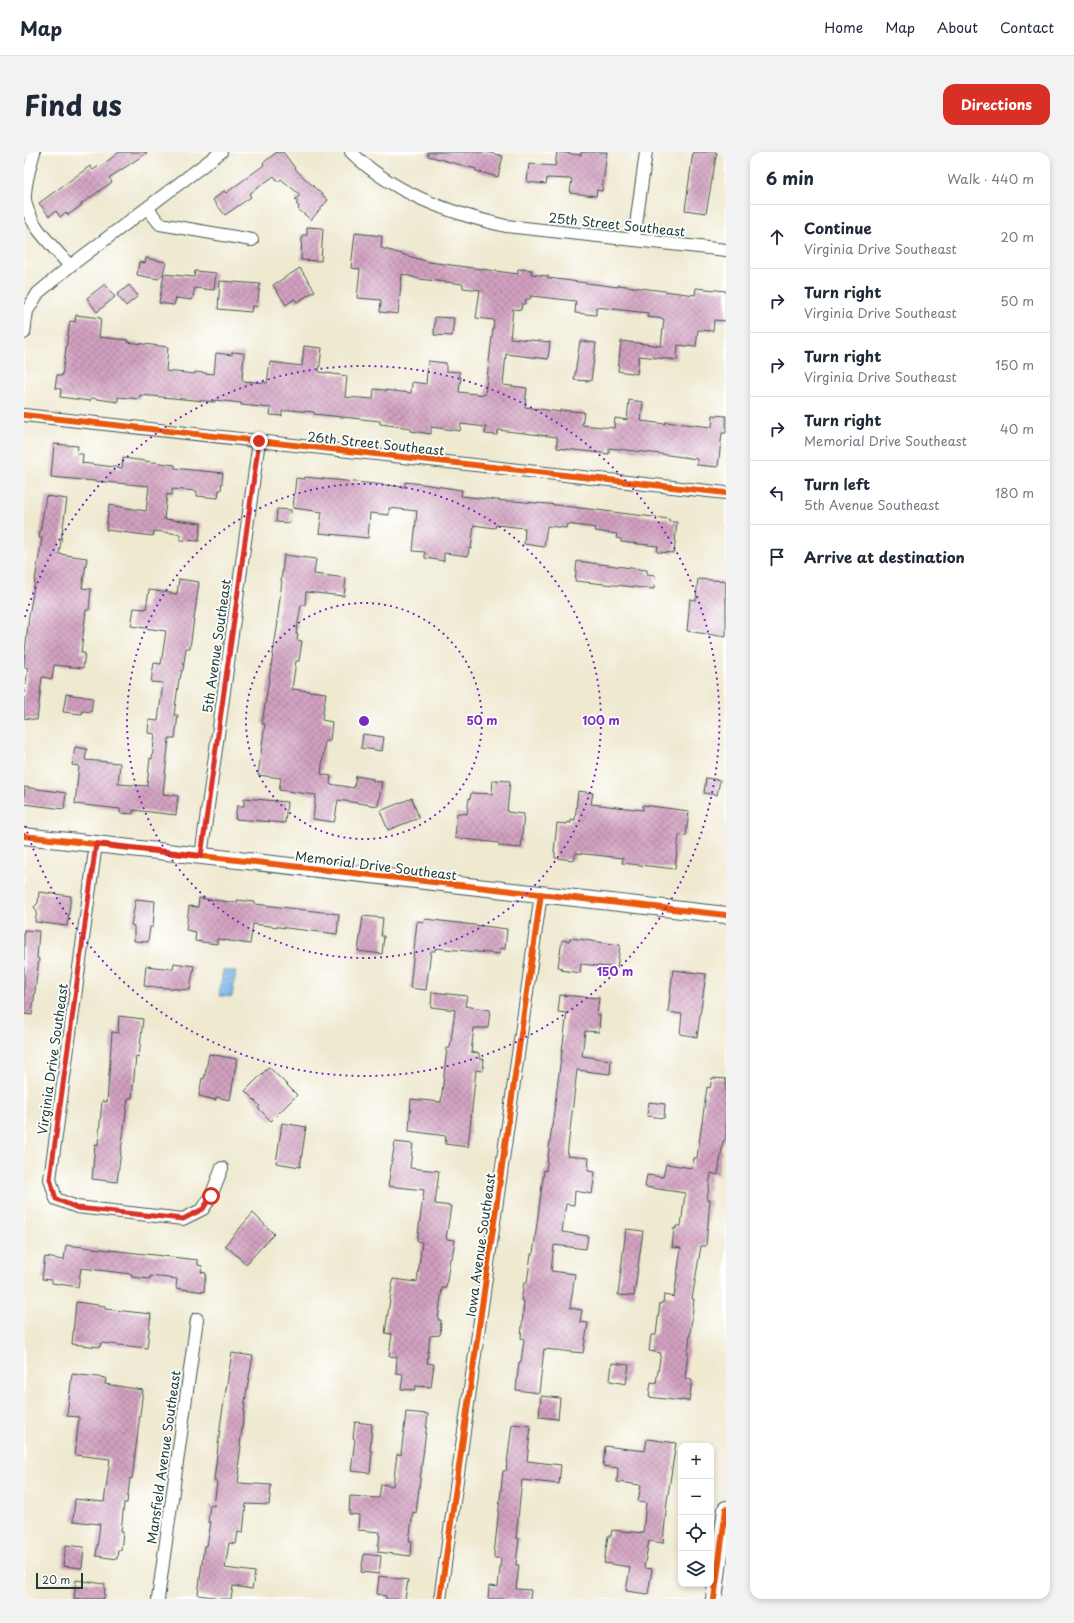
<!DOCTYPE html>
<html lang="en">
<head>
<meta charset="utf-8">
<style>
	:root { --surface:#fff; --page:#f2f2f3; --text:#1f2937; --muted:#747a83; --line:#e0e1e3; --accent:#d93025 }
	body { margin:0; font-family:"Playpen Sans",sans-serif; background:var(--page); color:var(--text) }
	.controls { position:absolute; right:12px; bottom:12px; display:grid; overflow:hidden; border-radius:8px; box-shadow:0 2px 6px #0003 }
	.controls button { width:36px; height:36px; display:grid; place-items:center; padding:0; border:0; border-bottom:1px solid var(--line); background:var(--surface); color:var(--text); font:20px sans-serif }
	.scale { position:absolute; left:12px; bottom:10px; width:47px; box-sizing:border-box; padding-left:4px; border:2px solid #1f3d34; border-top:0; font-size:11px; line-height:14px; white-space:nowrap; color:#1f3d34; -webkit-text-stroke:3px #fff; paint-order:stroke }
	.stop { position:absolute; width:12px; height:12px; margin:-9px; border:3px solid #d93025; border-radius:50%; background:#fff }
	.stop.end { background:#d93025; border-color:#fff; box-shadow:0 1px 4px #0008 }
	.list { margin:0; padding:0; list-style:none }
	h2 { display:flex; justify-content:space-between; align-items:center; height:52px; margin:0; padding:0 16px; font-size:17px }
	h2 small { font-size:13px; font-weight:400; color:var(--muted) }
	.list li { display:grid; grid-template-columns:26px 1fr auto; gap:12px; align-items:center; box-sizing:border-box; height:64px; padding:0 16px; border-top:1px solid var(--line) }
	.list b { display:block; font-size:15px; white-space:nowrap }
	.list p { margin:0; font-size:13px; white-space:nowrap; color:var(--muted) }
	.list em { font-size:13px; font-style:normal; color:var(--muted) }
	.icon { flex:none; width:22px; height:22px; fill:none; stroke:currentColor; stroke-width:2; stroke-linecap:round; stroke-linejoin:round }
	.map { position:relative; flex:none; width:702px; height:1447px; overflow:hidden; border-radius:12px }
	header { display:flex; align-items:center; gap:24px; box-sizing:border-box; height:56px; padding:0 20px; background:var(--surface); border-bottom:1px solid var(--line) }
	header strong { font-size:19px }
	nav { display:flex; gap:22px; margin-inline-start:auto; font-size:14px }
	.intro { display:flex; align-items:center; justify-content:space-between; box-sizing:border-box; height:96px; padding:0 24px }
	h1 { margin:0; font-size:28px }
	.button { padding:10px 18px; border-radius:12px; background:var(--accent); color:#fff; font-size:14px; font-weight:700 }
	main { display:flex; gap:24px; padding:0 24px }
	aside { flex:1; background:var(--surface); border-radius:12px; box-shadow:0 2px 6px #0003 }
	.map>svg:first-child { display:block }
</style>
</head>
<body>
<header>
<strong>Map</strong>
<nav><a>Home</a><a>Map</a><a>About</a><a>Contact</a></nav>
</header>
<div class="intro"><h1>Find us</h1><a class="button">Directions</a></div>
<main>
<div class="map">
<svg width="702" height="1447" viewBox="0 0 702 1447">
	<defs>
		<pattern id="water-rules" width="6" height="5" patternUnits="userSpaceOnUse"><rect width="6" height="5" fill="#7ab8ed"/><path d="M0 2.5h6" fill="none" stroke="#6397c1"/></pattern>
		<pattern id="building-cross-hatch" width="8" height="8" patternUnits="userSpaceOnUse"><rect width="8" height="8" fill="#d2a0c0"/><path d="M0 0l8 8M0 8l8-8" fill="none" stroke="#aa849d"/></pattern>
	</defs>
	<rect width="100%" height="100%" fill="#fff"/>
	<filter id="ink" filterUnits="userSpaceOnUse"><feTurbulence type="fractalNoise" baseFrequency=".025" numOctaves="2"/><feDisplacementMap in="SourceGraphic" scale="8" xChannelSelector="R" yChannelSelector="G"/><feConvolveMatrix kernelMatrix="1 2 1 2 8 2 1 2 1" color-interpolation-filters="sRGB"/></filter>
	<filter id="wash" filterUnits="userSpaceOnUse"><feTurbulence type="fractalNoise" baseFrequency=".012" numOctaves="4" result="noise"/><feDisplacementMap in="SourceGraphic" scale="16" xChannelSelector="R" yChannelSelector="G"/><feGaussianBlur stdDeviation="0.9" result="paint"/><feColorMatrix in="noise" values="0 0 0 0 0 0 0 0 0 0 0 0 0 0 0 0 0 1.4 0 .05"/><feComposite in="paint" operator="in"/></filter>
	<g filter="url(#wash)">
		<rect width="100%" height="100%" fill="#efe9d0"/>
		<!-- water -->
		<path fill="url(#water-rules)" stroke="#4c7a90" d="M 199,818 L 212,820 L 208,845 L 195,844 Z"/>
		<g id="blocks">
			<!-- building -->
			<path fill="url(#building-cross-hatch)" d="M 95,0 L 124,0 L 85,26 L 88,30 L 57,52 L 58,53 L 44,63 L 42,60 L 36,65 L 32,59 L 25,64 L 15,51 L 66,14 L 69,18 L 75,14 L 76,15 Z
				M 253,0 L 259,0 L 274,20 L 304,48 L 287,68 L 274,57 L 275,54 L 272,52 L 274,50 L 271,48 L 276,43 L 257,27 L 254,30 L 250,24 L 225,42 L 227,45 L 201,63 L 189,48 L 200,39 L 202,41 L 240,13 L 239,11 Z
				M 404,0 L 462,0 L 479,4 L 474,25 L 452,19 L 452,17 L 404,4 Z
				M 533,0 L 557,3 L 557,0 L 583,0 L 578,39 L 573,38 L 572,44 L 546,41 L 548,27 L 523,26 L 522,32 L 503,30 L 505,12 L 531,14 Z
				M 669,0 L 693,0 L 682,61 L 661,58 Z
				M 283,75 L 299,76 L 297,109 L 277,108 L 278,83 L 283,83 Z
				M 331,81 L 358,84 L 357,96 L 405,110 L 494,122 L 494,117 L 508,118 L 507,122 L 524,124 L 524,126 L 594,135 L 594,133 L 671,143 L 672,136 L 702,139 L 702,169 L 690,168 L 689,179 L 674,178 L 672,195 L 654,193 L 653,208 L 615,204 L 613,222 L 594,219 L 597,189 L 637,194 L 640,167 L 623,165 L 624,161 L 572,155 L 572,163 L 551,161 L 552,149 L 507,144 L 506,147 L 502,147 L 501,152 L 498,152 L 497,158 L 489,157 L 486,186 L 526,190 L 524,207 L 482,202 L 479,233 L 503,236 L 501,255 L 536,260 L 536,258 L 560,260 L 558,273 L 590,276 L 591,266 L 603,268 L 605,248 L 619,250 L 617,269 L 641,272 L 641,270 L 688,275 L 689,263 L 702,264 L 702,281 L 698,281 L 694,315 L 673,313 L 673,307 L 637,302 L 585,296 L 585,302 L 533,296 L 533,285 L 474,278 L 473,283 L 461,282 L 462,275 L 437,272 L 436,279 L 407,275 L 407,282 L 387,279 L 387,276 L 356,272 L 356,269 L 290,262 L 290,260 L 265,258 L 264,259 L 258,259 L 258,264 L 246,263 L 247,256 L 217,253 L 217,251 L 191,248 L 191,250 L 116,243 L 115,247 L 94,245 L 94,250 L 67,246 L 66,249 L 36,245 L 37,237 L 31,236 L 33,223 L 38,224 L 46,169 L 51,170 L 52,163 L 77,166 L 75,185 L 104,188 L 103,190 L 144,195 L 142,219 L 171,222 L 171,220 L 190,222 L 192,201 L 208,203 L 208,200 L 220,201 L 218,229 L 243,231 L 246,210 L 278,214 L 280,194 L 298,196 L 295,220 L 323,224 L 321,245 L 349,247 L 350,237 L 387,241 L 388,230 L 402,232 L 404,209 L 422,211 L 422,219 L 436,220 L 435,225 L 437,225 L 435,240 L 461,243 L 470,168 L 452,166 L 456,138 L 439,136 L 439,132 L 395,127 L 378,122 L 374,162 L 356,160 L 357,148 L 333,146 L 336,117 L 327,116 Z
				M 122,106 L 142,110 L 139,122 L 134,127 L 113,123 L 115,110 L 121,111 Z
				M 276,116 L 291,139 L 273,150 L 270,147 L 262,153 L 249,133 Z
				M 171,119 L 192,121 L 190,138 L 171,136 L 168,148 L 152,146 L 150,153 L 135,151 L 140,122 L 170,125 Z
				M 196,129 L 236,132 L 233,155 L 228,154 L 227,160 L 194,157 Z
				M 81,132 L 91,145 L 73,160 L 63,146 Z
				M 105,133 L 114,144 L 102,154 L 93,143 Z
				M 411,165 L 430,166 L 428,184 L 410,183 Z
				M 556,189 L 572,191 L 567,229 L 550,228 Z
				M 30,292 L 54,294 L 53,302 L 59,302 L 58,311 L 98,316 L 99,306 L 151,313 L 151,316 L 158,317 L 199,321 L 197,338 L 195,338 L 194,346 L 173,344 L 173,339 L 148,337 L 148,343 L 143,342 L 140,367 L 177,371 L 175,389 L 156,388 L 156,382 L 130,379 L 129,384 L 82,378 L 85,353 L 122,359 L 125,334 L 27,325 Z
				M 281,325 L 381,335 L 381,330 L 398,332 L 438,338 L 437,344 L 482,349 L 490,349 L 524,352 L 645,367 L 645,370 L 653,370 L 650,401 L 633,400 L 634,394 L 597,390 L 597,387 L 592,386 L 593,382 L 571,379 L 572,376 L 543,372 L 542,376 L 523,374 L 520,395 L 500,392 L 501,376 L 472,373 L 471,376 L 450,373 L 447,397 L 445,396 L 444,404 L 420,401 L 420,409 L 401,406 L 401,400 L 389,399 L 393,359 L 365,356 L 365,363 L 346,361 L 344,386 L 295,381 L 298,360 L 269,356 L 272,326 L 281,327 Z
				M 22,344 L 43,347 L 35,402 L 63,406 L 58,436 L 67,437 L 65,458 L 62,458 L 57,501 L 61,501 L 59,516 L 30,513 L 28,527 L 18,525 L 13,568 L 0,566 L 0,546 L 4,516 L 0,515 L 0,509 L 5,464 L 18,386 L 15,386 Z
				M 253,357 L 267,358 L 266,371 L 252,370 Z
				M 260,403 L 292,407 L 290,422 L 322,426 L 320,444 L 282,440 L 281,453 L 277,453 L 272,482 L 274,482 L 273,488 L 278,489 L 275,509 L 272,509 L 268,537 L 302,541 L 298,568 L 308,570 L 306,589 L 301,589 L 297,622 L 307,624 L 306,632 L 330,636 L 332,624 L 349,627 L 349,629 L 358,630 L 354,654 L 314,648 L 311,667 L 310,670 L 289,667 L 292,643 L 255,638 L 257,626 L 234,623 L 241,572 L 238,572 L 254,470 L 253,470 L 258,429 L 257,429 Z
				M 553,409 L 623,418 L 623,422 L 631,423 L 630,437 L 551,429 Z
				M 155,427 L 175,430 L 166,496 L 162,496 L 159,518 L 158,518 L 156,527 L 155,527 L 150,563 L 154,563 L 151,586 L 145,586 L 139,642 L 154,644 L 152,663 L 109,658 L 109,662 L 96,661 L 96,657 L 51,652 L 55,614 L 48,613 L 51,595 L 63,597 L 61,608 L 96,611 L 94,632 L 123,634 L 126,606 L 128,607 L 131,582 L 124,581 L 125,568 L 134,569 L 139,531 L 127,530 L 130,511 L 137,512 L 142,479 L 107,474 L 110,456 L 122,457 L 125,438 L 153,442 Z
				M 674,427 L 702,429 L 702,485 L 663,479 L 666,447 L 672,448 Z
				M 42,542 L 69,546 L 67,560 L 59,559 L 58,562 L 39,560 Z
				M 339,582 L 360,585 L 358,599 L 337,596 Z
				M 682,626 L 696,628 L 693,643 L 680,641 Z
				M 469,628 L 486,629 L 483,660 L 500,662 L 497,696 L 475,694 L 475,691 L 431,686 L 433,661 L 443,662 L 445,646 L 446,647 L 447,641 L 468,642 Z
				M 0,635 L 42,641 L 40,657 L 0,652 Z
				M 554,639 L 569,641 L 567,652 L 619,658 L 619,653 L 665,659 L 662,684 L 655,683 L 651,717 L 598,711 L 599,706 L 552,701 L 550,708 L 531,706 L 531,700 L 530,700 L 533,671 L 543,672 L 543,670 L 547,671 L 547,667 L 551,668 Z
				M 220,646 L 263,650 L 261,671 L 211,667 L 213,654 L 220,654 Z
				M 388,646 L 395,666 L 364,678 L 356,659 Z
				M 15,740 L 47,744 L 43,774 L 11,770 L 13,759 L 10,755 L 14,751 Z
				M 175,746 L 213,751 L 213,748 L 231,750 L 231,752 L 315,762 L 313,782 L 229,772 L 226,792 L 193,787 L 193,792 L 171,789 L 172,780 L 162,778 L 165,754 L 174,755 Z
				M 112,747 L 131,749 L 129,775 L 126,775 L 124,790 L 110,789 L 110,774 L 107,773 Z
				M 339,764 L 359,766 L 357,784 L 360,784 L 358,802 L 334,799 Z
				M 401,767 L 483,777 L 481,797 L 476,796 L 476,802 L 411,796 L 411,799 L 407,799 L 402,838 L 386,836 L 393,769 L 400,770 Z
				M 0,778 L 15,779 L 13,806 L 15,807 L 8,863 L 0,862 Z
				M 546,786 L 596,793 L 593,816 L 557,812 L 556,821 L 537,818 L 538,816 L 534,815 L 538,788 L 545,789 Z
				M 150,811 L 170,814 L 166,838 L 120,834 L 122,814 L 149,817 Z
				M 649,818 L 682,822 L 673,885 L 656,882 L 658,862 L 644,860 Z
				M 408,840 L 443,844 L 441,854 L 466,858 L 464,876 L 450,876 L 447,900 L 455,901 L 455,907 L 460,907 L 459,919 L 452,918 L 444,995 L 421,992 L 422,984 L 385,979 L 387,947 L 417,950 L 423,896 L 426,896 L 431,858 L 407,855 Z
				M 536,843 L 575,846 L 573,863 L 576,863 L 575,880 L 561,879 L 558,904 L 587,908 L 586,922 L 553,918 L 543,1004 L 565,1006 L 564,1019 L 571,1020 L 568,1042 L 551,1039 L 550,1053 L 542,1052 L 538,1080 L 564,1084 L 562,1097 L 530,1093 L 527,1119 L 551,1122 L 546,1156 L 558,1158 L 556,1170 L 564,1171 L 559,1201 L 520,1197 L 515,1241 L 492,1238 L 495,1210 L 497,1210 L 500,1187 L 497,1186 L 500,1149 L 497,1149 L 500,1131 L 503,1131 L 507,1102 L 509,1102 L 520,1018 L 522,1019 L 543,861 L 534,860 Z
				M 95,864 L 119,867 L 115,905 L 112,904 L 108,946 L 104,946 L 93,1030 L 68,1027 L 71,992 L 74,993 L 78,949 L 83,950 L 88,880 L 94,881 Z
				M 185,902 L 213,907 L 206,948 L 192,945 L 192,948 L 175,944 L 178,926 L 180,927 Z
				M 245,915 L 273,943 L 247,969 L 234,956 L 236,954 L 221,939 Z
				M 688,926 L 702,927 L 702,987 L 699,989 L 694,1023 L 687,1021 L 683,1048 L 686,1048 L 682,1094 L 677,1094 L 668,1147 L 670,1147 L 661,1227 L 668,1228 L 665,1249 L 657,1248 L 657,1249 L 625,1245 L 627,1230 L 632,1231 L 637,1201 L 625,1199 L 627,1183 L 632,1183 L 636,1151 L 639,1151 L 640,1143 L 650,1145 L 657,1096 L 648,1095 L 650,1076 L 652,1077 L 652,1074 L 657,1074 L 661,1041 L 621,1035 L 623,1023 L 639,1025 L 642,1012 L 668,1016 L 670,1006 L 673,1006 L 683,935 L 686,936 Z
				M 625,950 L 641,952 L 640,966 L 623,964 Z
				M 258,971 L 282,975 L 276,1015 L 252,1011 Z
				M 371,990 L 389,992 L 386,1016 L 415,1019 L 411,1052 L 427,1054 L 422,1087 L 431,1088 L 428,1106 L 426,1106 L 422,1136 L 418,1136 L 414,1168 L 417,1168 L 416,1183 L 406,1184 L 403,1211 L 410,1212 L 407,1235 L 392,1234 L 391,1238 L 377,1237 L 379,1222 L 372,1221 L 373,1205 L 365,1204 L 368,1182 L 361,1181 L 369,1127 L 393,1130 L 398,1090 L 393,1089 L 400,1038 L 364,1034 Z
				M 229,1061 L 250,1082 L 222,1112 L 201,1093 Z
				M 602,1077 L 619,1079 L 610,1144 L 594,1143 Z
				M 42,1093 L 174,1108 L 174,1113 L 178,1114 L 177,1120 L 182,1121 L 180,1140 L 152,1136 L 153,1127 L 126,1124 L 126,1127 L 107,1125 L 108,1122 L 57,1116 L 54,1135 L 28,1131 L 28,1128 L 18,1127 L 21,1105 L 40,1108 Z
				M 52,1150 L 81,1154 L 81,1157 L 127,1162 L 123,1196 L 77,1191 L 76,1195 L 48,1192 Z
				M 208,1201 L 229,1204 L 222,1242 L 216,1294 L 217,1294 L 214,1316 L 216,1316 L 214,1331 L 247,1333 L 245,1353 L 222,1352 L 219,1381 L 214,1380 L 212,1392 L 205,1391 L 201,1416 L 231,1420 L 228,1437 L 209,1434 L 207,1447 L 190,1447 L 190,1445 L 174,1443 L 180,1394 L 183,1394 L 187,1370 L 184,1370 L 186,1353 L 190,1354 L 193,1330 L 190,1329 L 197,1268 Z
				M 588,1211 L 605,1213 L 602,1232 L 586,1229 Z
				M 48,1222 L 82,1226 L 81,1232 L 119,1238 L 108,1327 L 106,1326 L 103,1351 L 100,1351 L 97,1380 L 99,1380 L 97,1398 L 94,1398 L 93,1407 L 72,1404 L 76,1372 L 49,1369 L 51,1347 L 80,1350 L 86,1307 L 51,1303 L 55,1265 L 43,1264 Z
				M 517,1244 L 536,1246 L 534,1267 L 515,1265 Z
				M 382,1260 L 404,1262 L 392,1361 L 389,1360 L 385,1389 L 388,1389 L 387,1404 L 354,1400 L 356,1380 L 334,1378 L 335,1363 L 325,1362 L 326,1344 L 355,1346 L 357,1332 L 369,1334 L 373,1302 L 377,1303 Z
				M 331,1270 L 348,1272 L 346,1299 L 348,1299 L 346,1321 L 327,1319 L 331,1287 L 329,1286 Z
				M 488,1272 L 507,1274 L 503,1309 L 537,1313 L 535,1332 L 498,1328 L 492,1386 L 495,1386 L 492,1413 L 495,1413 L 492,1437 L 507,1438 L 506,1447 L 464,1447 L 465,1434 L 474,1435 L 477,1406 L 470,1406 L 470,1403 L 479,1319 L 482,1319 Z
				M 623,1287 L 652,1291 L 643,1349 L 639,1391 L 625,1389 L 620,1416 L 628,1417 L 624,1442 L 602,1439 L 606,1415 L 580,1411 L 584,1384 L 587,1384 L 588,1378 L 619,1381 L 622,1351 L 614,1350 L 617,1333 L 593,1330 L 594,1316 L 579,1314 L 581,1294 L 621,1299 Z
				M 42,1393 L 60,1395 L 58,1416 L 39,1414 Z
				M 340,1402 L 357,1404 L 355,1422 L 337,1420 Z
				M 355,1424 L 384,1428 L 381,1447 L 362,1447 L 362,1444 L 353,1442 Z
				M 52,1428 L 81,1432 L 80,1447 L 50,1447 Z"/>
		</g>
	</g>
	<g filter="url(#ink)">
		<use href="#blocks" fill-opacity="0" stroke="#3e574b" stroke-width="1"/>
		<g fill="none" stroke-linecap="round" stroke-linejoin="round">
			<defs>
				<path id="minor" d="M 10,0 C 6,15 0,33 1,48 C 5,74 30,95 46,114
					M 327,0 C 369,41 425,61 482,74 L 702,98
					M 124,57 L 136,72 L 228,88
					M 610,87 L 622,0
					M 0,181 L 3,159 L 14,141 L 46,114 L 197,0
					M 0,263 L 702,341
					M 72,692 L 26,1027 L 32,1047 L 53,1055 L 159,1067 L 179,1057 L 187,1044 L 198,1016
					M 177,704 L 235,289
					M 134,1447 L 173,1167
					M 416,1447 L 517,742"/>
				<path id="tertiary" d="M 0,684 L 702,763
					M 690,1447 L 702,1357"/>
			</defs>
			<!-- minor casing -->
			<use href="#minor" stroke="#3e574b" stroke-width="14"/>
			<!-- tertiary casing -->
			<use href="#tertiary" stroke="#3e574b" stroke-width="18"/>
			<!-- minor -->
			<use href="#minor" stroke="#fff" stroke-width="12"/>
			<!-- tertiary -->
			<use href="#tertiary" stroke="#fff" stroke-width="16"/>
			<defs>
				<path id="cycleway" d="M 0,263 L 702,341
					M 0,684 L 702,763
					M 416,1447 L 517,742
					M 690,1447 L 702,1357"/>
			</defs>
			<!-- cycleway casing -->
			<use href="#cycleway" stroke="#fff" stroke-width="8"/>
			<!-- cycleway -->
			<use href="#cycleway" stroke="#e8590c" stroke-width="6"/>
		</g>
	</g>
	<g fill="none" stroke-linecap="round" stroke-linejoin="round" filter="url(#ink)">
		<!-- route -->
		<path stroke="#d93025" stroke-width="5" d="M 187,1044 L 179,1057 L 159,1067 L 53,1056 L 32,1047 L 26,1027 L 72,692 L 177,704 L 235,289"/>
	</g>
	<!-- distance rings -->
	<g fill="none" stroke="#7b2cbf" stroke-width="2" stroke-dasharray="2 4">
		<circle cx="340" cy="569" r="118"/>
		<circle cx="340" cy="569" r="237"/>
		<path d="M1 465A355 355 0 1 1 1 673"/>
	</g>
	<g text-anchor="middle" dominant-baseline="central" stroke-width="3.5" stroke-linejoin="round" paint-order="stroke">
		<!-- street labels -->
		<g font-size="13" fill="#1f3d34" stroke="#fff">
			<text transform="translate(593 72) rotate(6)">25th Street Southeast</text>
			<text transform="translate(352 291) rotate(6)">26th Street Southeast</text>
			<text transform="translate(192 494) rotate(-82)">5th Avenue Southeast</text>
			<text transform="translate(352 713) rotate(7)">Memorial Drive Southeast</text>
			<text transform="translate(28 907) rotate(-82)">Virginia Drive Southeast</text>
			<text transform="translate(456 1093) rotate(-82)">Iowa Avenue Southeast</text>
			<text transform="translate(139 1305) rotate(-82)">Mansfield Avenue Southeast</text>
		</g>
	</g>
	<circle cx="340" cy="569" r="6" fill="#7b2cbf" stroke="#fff" stroke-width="2"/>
	<g font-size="12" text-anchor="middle" font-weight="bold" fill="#7b2cbf" stroke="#fff" stroke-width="3.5" stroke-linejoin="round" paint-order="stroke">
		<text x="458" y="573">50 m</text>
		<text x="577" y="573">100 m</text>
		<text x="591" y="824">150 m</text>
	</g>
</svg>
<div class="controls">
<button>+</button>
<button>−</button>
<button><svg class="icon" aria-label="locate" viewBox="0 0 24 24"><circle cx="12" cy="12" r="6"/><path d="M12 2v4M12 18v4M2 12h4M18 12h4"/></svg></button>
<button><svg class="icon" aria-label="layers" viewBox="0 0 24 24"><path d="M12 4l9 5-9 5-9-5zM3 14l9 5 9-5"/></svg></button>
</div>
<div class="scale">20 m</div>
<div class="stop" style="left:187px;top:1044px"></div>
<div class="stop end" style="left:235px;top:289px"></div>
</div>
<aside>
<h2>6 min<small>Walk · 440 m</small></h2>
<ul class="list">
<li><svg class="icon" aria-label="ahead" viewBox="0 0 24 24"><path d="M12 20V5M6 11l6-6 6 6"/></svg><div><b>Continue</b><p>Virginia Drive Southeast</p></div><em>20 m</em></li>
<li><svg class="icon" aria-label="right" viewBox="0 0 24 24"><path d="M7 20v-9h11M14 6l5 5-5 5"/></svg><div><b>Turn right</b><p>Virginia Drive Southeast</p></div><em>50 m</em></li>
<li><svg class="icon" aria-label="right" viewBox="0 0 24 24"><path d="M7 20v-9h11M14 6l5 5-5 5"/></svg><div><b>Turn right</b><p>Virginia Drive Southeast</p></div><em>150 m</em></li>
<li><svg class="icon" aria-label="right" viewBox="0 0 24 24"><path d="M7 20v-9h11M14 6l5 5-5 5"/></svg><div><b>Turn right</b><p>Memorial Drive Southeast</p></div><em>40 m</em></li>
<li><svg class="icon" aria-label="left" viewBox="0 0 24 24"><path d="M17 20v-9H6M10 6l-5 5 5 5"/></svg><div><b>Turn left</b><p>5th Avenue Southeast</p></div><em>180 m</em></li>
<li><svg class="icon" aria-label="arrive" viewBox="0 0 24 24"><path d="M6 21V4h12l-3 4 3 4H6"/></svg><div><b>Arrive at destination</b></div></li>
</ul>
</aside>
</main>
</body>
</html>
